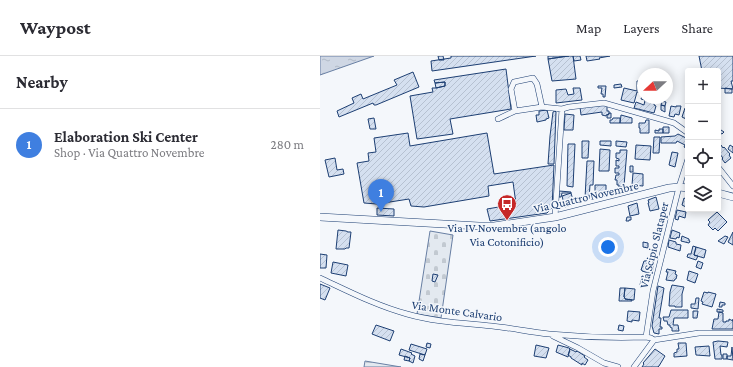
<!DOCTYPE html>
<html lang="en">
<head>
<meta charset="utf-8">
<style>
	:root { --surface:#fff; --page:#f2f2f3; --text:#2b2b33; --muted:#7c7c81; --line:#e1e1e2; --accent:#c62828 }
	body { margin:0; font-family:"Crimson Pro",serif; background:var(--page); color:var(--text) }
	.controls { position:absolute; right:12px; top:12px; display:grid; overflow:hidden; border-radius:4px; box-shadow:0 2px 10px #0003 }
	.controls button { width:36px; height:36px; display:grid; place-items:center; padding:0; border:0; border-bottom:1px solid var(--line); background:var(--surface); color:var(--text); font:20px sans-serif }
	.compass { position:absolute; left:317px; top:12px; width:36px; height:36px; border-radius:50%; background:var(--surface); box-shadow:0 2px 10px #0003; rotate:248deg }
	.you { position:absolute; left:288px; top:191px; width:14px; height:14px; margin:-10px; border:3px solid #fff; border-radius:50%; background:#1a73e8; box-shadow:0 0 0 6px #1a73e833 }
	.badge { display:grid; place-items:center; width:26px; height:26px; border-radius:50%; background:var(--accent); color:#fff; font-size:13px; font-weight:700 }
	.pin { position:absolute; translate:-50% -33px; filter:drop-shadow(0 1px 2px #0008) }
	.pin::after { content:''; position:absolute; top:21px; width:14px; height:12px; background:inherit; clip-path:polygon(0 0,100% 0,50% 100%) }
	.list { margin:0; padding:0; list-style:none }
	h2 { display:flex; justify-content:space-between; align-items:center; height:52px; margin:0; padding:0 16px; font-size:17px }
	h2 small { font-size:13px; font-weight:400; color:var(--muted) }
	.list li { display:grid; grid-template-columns:26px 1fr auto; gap:12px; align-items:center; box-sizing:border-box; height:72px; padding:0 16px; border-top:1px solid var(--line) }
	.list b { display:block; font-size:15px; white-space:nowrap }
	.list p { margin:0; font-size:13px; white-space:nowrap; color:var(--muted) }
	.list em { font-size:13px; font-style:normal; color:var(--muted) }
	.icon { flex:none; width:22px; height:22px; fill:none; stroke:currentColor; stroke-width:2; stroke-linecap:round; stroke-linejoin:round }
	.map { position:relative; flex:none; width:413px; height:311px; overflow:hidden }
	header { display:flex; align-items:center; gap:24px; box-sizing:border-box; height:56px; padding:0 20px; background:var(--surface); border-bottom:1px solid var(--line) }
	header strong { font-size:19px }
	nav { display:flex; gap:22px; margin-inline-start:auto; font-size:14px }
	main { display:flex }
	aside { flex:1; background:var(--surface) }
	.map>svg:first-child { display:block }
</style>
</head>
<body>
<header>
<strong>Waypost</strong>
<nav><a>Map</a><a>Layers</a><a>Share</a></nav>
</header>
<main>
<aside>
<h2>Nearby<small></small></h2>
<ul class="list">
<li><span class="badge" style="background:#3f7fe0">1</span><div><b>Elaboration Ski Center</b><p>Shop · Via Quattro Novembre</p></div><em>280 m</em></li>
</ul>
</aside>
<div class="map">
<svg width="413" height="311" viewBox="0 0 413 311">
	<defs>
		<pattern id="forest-firs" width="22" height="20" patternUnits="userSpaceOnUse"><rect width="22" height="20" fill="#e3e9f0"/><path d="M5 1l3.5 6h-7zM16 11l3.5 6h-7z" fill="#c2c9d1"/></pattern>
		<pattern id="cemetery-stones" width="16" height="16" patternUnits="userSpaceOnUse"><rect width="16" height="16" fill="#e3e9f0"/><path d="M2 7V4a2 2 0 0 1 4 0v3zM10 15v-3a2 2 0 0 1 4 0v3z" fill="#c2c9d1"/></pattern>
		<pattern id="water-ripples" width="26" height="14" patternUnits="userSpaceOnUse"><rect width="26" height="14" fill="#cfd7e4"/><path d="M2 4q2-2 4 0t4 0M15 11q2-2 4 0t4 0" fill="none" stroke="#b1bac7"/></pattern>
		<pattern id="building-hatch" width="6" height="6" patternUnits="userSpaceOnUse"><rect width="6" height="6" fill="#d5e0f0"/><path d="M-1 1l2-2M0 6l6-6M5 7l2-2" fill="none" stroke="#b6c1d1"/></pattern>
	</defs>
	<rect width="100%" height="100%" fill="#f4f7fb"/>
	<!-- forest -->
	<path fill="url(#forest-firs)" stroke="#687fa3" d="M 45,305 L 81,311 L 44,311 Z"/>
	<!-- cemetery -->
	<path fill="url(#cemetery-stones)" stroke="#687fa3" d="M 110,175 L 133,179 L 121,262 L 97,258 Z"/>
	<!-- water -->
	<path fill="url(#water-ripples)" stroke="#687fa3" d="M 0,0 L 54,0 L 0,19 Z"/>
	<!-- building -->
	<path fill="url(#building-hatch)" stroke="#1d3f73" d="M 118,0 L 123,0 L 124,4 L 119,4 Z
		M 131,0 L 216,0 L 112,15 L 111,5 L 131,2 Z
		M 228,0 L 249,0 L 228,3 Z
		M 247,0 L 253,0 L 256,23 L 232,25 L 228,3 Z
		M 253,0 L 260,0 L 261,4 L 254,5 Z
		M 266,0 L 290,0 L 279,2 L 280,3 L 267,5 Z
		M 379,0 L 413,0 L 413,25 L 411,25 L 413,33 L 398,32 L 398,15 L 382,15 Z
		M 186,13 L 191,53 L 130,63 L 133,78 L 97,83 L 90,40 L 113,36 L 112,32 L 116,32 L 125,30 L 125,26 L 115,27 L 114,24 Z
		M 93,16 L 99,31 L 56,49 L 54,49 L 53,47 L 19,61 L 17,55 L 34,47 L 32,42 L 41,38 L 43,43 L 77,29 L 74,24 Z
		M 347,24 L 347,28 L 351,29 L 351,34 L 347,34 Z
		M 317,25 L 323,25 L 323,32 L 321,36 L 317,36 L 314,47 L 301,44 L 304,32 L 317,35 Z
		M 125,26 L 125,30 L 116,32 L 115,27 Z
		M 301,28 L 302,31 L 294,32 L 294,29 Z
		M 278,30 L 286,30 L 285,41 L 283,41 L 283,38 L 281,38 L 282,32 L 278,32 Z
		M 253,32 L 260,32 L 262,44 L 236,47 L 236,34 L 246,33 L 248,39 L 254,38 Z
		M 405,32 L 412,33 L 412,37 L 405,37 Z
		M 323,37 L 323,42 L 335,42 L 334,49 L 336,50 L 334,57 L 314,52 L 316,46 L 324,49 L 325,44 L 321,43 Z
		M 342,45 L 346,46 L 345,50 L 341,49 Z
		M 287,49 L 287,55 L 289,55 L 289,58 L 286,59 L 286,60 L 282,59 L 282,56 L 261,59 L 260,51 Z
		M 341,49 L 345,50 L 345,56 L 341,54 Z
		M 351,50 L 356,51 L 356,50 L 361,50 L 359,59 L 355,58 L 354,61 L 349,60 Z
		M 365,52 L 368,53 L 368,64 L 362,61 Z
		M 227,54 L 229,62 L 226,63 L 226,64 L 217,66 L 216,59 L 219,59 L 219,55 Z
		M 235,55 L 236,56 L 234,108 L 228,108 L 230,80 L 233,56 Z
		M 289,57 L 291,57 L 291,62 L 287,62 L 287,59 L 289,58 Z
		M 245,58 L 254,59 L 253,74 L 244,74 Z
		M 301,59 L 312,62 L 312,67 L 300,67 Z
		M 54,62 L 56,73 L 50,73 L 48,63 Z
		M 293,62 L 300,62 L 300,67 L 290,67 L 290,64 L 292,64 Z
		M 326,64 L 329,64 L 329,77 L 320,77 L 320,72 L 319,72 L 319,67 L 325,67 Z
		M 398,65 L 400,65 L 399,69 L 400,69 L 398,72 L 404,76 L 402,78 L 398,76 Z
		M 343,71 L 349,71 L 349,77 L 343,77 Z
		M 339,73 L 343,73 L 343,77 L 335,77 L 335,74 L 339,75 Z
		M 88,77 L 90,90 L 167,77 L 174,118 L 234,109 L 232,152 L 227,157 L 170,165 L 167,153 L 196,148 L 193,126 L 168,130 L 169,140 L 104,151 L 91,150 L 89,143 L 57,148 L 44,147 L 37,107 L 49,105 L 48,97 L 56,96 L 54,82 Z
		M 358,78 L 368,83 L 368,93 L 364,91 L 365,89 L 357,85 L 356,87 L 341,87 L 341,81 L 355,80 Z
		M 334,81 L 340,81 L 339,97 L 333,97 Z
		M 262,85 L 269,85 L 268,102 L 262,102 Z
		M 280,85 L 291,85 L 291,90 L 280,89 Z
		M 296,85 L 307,86 L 306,91 L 296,90 Z
		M 248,88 L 255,88 L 253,131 L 247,130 Z
		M 316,89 L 331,90 L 330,104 L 315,103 Z
		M 401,89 L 403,92 L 404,91 L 410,98 L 409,99 L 411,102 L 405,107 L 402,103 L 403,102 L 399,97 L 398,98 L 398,91 Z
		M 410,89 L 413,91 L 413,90 L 413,97 L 408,93 Z
		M 280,93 L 290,94 L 289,115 L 279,115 Z
		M 300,94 L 307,94 L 304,130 L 299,131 L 299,129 L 297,129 L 297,124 L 295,124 L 296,119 L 299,119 L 299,117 L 295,117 L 295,112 L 299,112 L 299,110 L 296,110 L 296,104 L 299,105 L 299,103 L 296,102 L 296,97 L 300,97 Z
		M 352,96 L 358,97 L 355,111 L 349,109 Z
		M 15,102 L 17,114 L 23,113 L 24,118 L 9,121 L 5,104 Z
		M 267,105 L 274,105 L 273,129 L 270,129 L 269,143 L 265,142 Z
		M 310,110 L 313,110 L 313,116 L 310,116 Z
		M 313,117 L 323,118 L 323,130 L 312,129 Z
		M 275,129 L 286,129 L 286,140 L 275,140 Z
		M 239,135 L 251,136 L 251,137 L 242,137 L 241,141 L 239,141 Z
		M 251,137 L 254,148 L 245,151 L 242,140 Z
		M 336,141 L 339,153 L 330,155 L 328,147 L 329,147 L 328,144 Z
		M 195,142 L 196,148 L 194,148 L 193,143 Z
		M 364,142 L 368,144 L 368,152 L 362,149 Z
		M 317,147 L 319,158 L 310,160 L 308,150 Z
		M 57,152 L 74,153 L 74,160 L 57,159 Z
		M 357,154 L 366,156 L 365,162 L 359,160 L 358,164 L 355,163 Z
		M 397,156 L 407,166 L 398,175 L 395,172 L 393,174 L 388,169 L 390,166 L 388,164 Z
		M 307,161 L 311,161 L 311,164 L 309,164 L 309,165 L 306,165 Z
		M 18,174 L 26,175 L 28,176 L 31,176 L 29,192 L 26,192 L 25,193 L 16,193 Z
		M 352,174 L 360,177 L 359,182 L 357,181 L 356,183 L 350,182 Z
		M 413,176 L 413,189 L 408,186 Z
		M 362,180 L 369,183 L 369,185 L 370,185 L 369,187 L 361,185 Z
		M 405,180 L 408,181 L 404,188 L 398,185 Z
		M 349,184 L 356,186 L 356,188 L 361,189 L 360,195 L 348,191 Z
		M 323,186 L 328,187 L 328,192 L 323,191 Z
		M 373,190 L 376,191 L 374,199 L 378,200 L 376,204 L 367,201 L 368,198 L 371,198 Z
		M 376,191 L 386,194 L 384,202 L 374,199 Z
		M 0,198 L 7,199 L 6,212 L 0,212 Z
		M 327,203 L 334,205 L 333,207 L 334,207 L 332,218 L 322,215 L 322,214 L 321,214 L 324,205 L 326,205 Z
		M 378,205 L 383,207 L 381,213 L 376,211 Z
		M 13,206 L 28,209 L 26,220 L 11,217 Z
		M 347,213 L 356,215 L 355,218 L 357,219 L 356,223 L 355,223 L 354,225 L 346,224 L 348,216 L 346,216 Z
		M 369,215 L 378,218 L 375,227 L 367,224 Z
		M 113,218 L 118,219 L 115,226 L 112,225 Z
		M 322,220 L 326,221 L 325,229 L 320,229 Z
		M 0,228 L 10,232 L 5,244 L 0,242 Z
		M 352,229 L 364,231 L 362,238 L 362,251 L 355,251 L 355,250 L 349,250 L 350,236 Z
		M 338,230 L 344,232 L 339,262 L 341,262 L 340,271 L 342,271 L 342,273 L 339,273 L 339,278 L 334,277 L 332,270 Z
		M 300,232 L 305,232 L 304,241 L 305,242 L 305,243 L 312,244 L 312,245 L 299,245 Z
		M 305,232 L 315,233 L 314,244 L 305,243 L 305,242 L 304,241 Z
		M 384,236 L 388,237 L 388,236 L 396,238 L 392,251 L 382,248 L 383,246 L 381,245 Z
		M 376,242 L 379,242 L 378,253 L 371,252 L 371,248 L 375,248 Z
		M 400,246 L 405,247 L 405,249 L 402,249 L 402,251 L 399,251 Z
		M 397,253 L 403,254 L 403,256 L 397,256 Z
		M 351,254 L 368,254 L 368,262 L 354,262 L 353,269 L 358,269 L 359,275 L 352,275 L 352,272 L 350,271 L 350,269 L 348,269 L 347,265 L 344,265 L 343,261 L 349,261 Z
		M 308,255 L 320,256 L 319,265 L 312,264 L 312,266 L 307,265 Z
		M 373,255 L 378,255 L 377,262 L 373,262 Z
		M 399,256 L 403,257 L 403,266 L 406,266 L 406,265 L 409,265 L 409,263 L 413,265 L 413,263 L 413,273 L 392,273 L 394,263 L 398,263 Z
		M 56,269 L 74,275 L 70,285 L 52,278 Z
		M 299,269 L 304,270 L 303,275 L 298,274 Z
		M 398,285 L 408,286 L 407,291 L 400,290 L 401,299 L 402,299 L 402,303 L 395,303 L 393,286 Z
		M 107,287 L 111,288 L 110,292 L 106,291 Z
		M 358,287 L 366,287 L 367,300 L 354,301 L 354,297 L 357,296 L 357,293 L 359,293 Z
		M 91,288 L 107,293 L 105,299 L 89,294 Z
		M 216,289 L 229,292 L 226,302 L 214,300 Z
		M 238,289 L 249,292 L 250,293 L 248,301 L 236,296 Z
		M 389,290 L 390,300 L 376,299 L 375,291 Z
		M 412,291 L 413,304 L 407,303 L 407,300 L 411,300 Z
		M 81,293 L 92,297 L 91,298 L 95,300 L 93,307 L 89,305 L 90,302 L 79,299 Z
		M 250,293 L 256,296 L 257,295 L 265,300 L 264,301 L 268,304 L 265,309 L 262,307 L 262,309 L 251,302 L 251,301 L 248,299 Z
		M 335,293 L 345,300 L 339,310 L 338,311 L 322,311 L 324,308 L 323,307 Z
		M 100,298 L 105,299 L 103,305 L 99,303 Z
		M 403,298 L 407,298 L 407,303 L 403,303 Z
		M 85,300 L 90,302 L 89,305 L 84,304 Z"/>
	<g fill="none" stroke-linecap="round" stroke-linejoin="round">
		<defs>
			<path id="street" d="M 195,55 L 191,33 L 194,26 L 213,22 L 217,28 L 222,51
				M 178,63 L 195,55 L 222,51 L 242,53 L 249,51 L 284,47 L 354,67 L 368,77
				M 398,111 L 413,130
				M 235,161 L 242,53
				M 0,222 C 28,235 57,250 87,258 C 115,266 143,267 172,270 C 191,272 210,276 229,278 C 261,281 294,282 326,281 L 331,282 L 334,284 L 379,277 L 413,277
				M 233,280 L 258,292 L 284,307 L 298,311
				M 326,281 L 333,235 L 359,131 L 368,103
				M 314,311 L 334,284"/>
			<path id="secondary" d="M 398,137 L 413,141
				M 0,161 L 159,170 L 174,170 L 235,161 L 349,132 L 359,131 L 368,132"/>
		</defs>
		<!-- street casing -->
		<use href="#street" stroke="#1d3f73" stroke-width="6"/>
		<!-- secondary casing -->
		<use href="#secondary" stroke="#1d3f73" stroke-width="8"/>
		<!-- street -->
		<use href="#street" stroke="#f4f7fb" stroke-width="5"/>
		<!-- secondary -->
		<use href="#secondary" stroke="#f4f7fb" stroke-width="7"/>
	</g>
	<!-- icons -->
	<defs>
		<symbol id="bus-pin" viewBox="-11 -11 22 30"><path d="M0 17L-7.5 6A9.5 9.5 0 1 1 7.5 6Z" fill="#c62828" stroke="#f4f7fb"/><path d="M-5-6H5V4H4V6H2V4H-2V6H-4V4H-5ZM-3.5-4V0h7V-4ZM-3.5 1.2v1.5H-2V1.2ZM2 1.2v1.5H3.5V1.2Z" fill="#fff"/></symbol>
	</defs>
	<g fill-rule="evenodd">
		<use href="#bus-pin" x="176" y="137" width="22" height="30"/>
	</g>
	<g text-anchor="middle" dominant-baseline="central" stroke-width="3" stroke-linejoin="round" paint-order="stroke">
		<!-- street labels -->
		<g font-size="12" fill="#1d3f73" stroke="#f4f7fb">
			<text transform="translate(266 141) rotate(-13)">Via Quattro Novembre</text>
			<text transform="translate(334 189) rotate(-76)">Via Scipio Slataper</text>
			<text transform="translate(137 255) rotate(8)">Via Monte Calvario</text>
		</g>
		<!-- poi labels -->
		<g font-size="12" fill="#1d3f73" stroke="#f4f7fb">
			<text x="187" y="172">Via IV Novembre (angolo<tspan x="187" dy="14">Via Cotonificio)</tspan></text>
		</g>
	</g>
</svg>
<div class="controls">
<button>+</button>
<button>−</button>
<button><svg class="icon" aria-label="locate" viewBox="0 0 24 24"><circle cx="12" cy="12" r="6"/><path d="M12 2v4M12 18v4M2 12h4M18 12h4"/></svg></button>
<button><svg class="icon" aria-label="layers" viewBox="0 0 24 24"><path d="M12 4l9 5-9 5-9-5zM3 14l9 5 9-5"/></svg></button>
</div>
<svg class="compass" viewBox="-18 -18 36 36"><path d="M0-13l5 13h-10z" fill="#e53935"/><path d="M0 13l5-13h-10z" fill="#7c7c81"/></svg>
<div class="you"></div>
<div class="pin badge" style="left:61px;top:156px;background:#3f7fe0">1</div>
</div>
</main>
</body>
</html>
